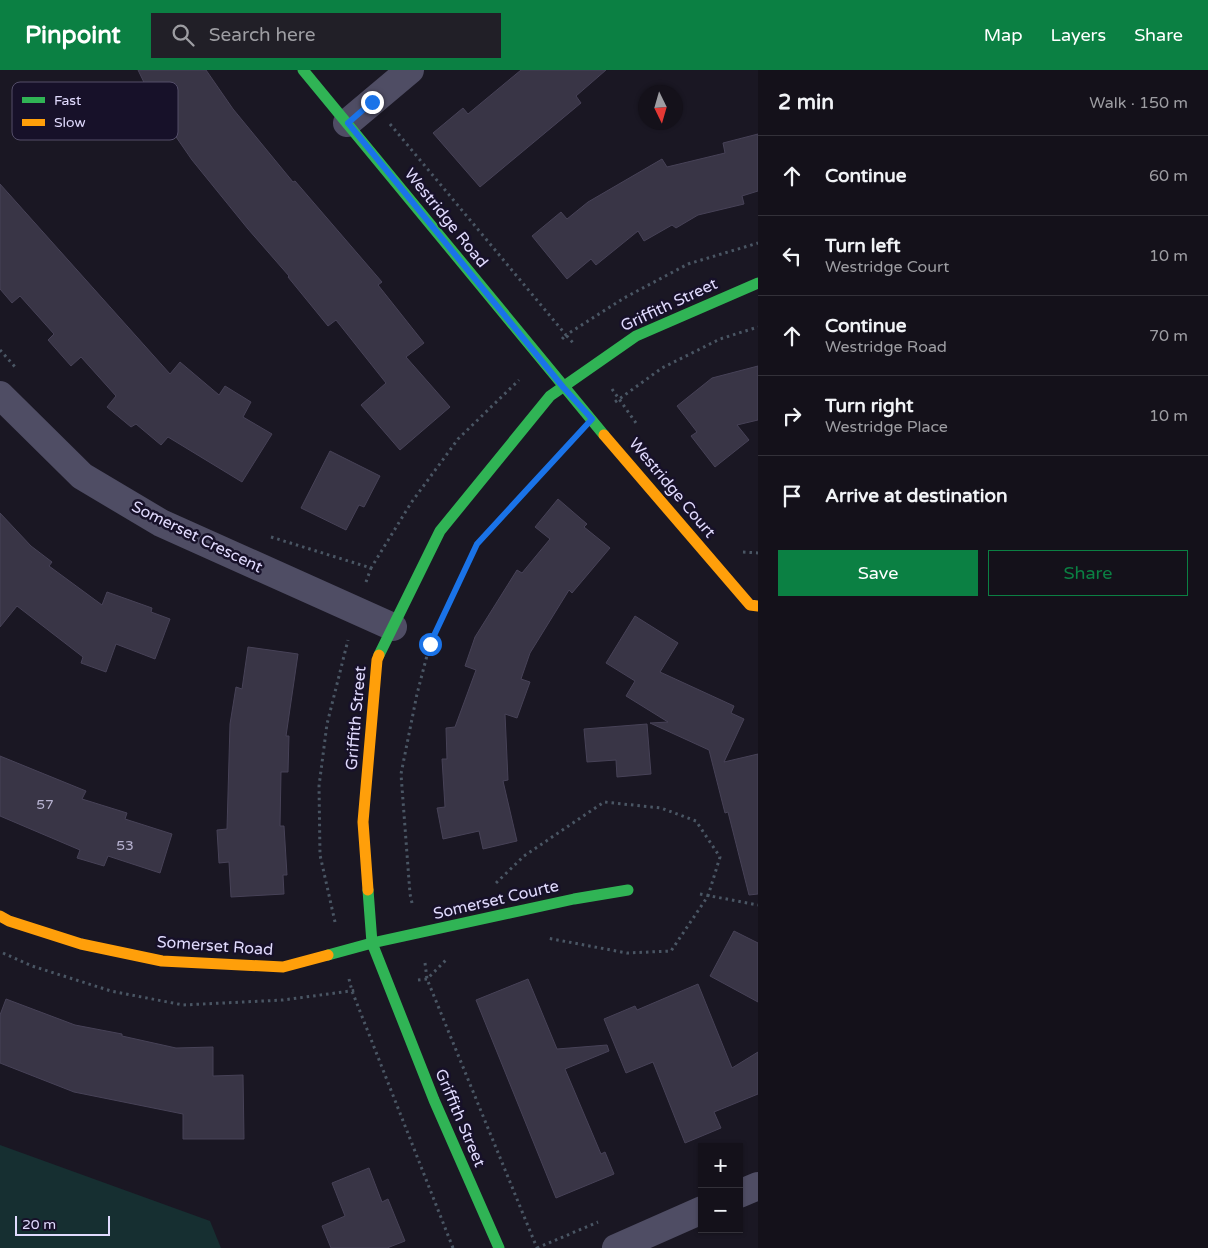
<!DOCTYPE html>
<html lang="en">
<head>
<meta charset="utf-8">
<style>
	:root { --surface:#14111a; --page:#211f27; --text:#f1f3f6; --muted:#9d9da2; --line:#333139; --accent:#0b8043 }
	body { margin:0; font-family:"Varela Round",sans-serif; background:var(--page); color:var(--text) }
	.controls { position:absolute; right:15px; bottom:15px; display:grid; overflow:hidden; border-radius:0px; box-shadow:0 1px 4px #0004 }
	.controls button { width:45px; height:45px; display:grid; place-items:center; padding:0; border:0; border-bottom:1px solid var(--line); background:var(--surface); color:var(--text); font:25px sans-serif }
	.compass { position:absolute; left:638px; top:15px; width:45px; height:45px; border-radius:50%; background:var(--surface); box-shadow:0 1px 4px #0004; rotate:175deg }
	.scale { position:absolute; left:15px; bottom:12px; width:95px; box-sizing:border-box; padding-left:5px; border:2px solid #e1dbfe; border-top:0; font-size:14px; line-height:18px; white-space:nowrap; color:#e1dbfe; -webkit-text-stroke:4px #171129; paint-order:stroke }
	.stop { position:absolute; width:15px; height:15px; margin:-11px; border:4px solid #1a73e8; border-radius:50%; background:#fff }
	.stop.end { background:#1a73e8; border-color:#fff; box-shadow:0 1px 5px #0008 }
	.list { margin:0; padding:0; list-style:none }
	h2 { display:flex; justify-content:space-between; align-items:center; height:65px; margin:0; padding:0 20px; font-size:21px }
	h2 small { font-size:16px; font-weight:400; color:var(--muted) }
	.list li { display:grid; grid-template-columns:32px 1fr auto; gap:15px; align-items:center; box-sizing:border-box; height:80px; padding:0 20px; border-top:1px solid var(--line) }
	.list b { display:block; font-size:19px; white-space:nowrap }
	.list p { margin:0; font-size:16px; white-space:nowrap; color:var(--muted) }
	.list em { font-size:16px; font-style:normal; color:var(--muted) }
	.actions { display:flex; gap:10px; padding:15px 20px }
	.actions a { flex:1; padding:11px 0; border:1px solid var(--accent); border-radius:0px; text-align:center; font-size:18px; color:var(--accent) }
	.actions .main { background:var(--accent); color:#fff }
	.icon { flex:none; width:28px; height:28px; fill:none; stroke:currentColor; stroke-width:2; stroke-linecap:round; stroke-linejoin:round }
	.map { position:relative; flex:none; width:758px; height:1178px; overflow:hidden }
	header { display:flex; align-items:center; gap:30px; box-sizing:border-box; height:70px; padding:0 25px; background:var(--accent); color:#fff }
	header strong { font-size:24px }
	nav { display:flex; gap:28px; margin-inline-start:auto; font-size:18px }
	.search { width:350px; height:45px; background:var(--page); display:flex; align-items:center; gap:12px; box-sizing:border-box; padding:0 18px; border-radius:0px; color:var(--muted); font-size:19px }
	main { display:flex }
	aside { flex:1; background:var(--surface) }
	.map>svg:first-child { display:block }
</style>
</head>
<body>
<header>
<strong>Pinpoint</strong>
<div class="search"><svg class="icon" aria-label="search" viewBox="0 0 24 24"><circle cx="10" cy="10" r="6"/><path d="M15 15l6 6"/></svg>Search here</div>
<nav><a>Map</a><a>Layers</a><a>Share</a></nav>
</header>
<main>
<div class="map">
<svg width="758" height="1178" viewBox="0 0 758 1178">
	<rect width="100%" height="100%" fill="#1a1723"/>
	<!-- green -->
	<path fill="#162f31" d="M 0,1075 L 210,1151 L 221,1178 L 0,1178 Z"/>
	<!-- building -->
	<path fill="#393546" stroke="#474257" d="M 138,0 L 206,0 L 233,39 L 293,112 L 295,111 L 382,212 L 378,215 L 424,273 L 406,287 L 450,337 L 400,380 L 361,335 L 386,313 L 336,250 L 328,256 L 288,207 L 289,206 L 248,159 L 192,90 L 152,32 L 153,31 Z
		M 521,0 L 606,0 L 576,26 L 581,33 L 480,117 L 433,63 L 463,38 L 468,44 Z
		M 758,64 L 758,121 L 742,126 L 744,134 L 698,145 L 676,158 L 672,155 L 644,171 L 638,161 L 596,195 L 591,189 L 567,209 L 532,166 L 561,142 L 567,149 L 588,132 L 662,89 L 667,97 L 725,83 L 723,73 Z
		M 0,114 L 170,304 L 180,292 L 219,325 L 225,316 L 251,332 L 243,347 L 272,364 L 242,412 L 168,367 L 161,375 L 136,354 L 131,357 L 107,337 L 116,326 L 81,287 L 71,296 L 48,270 L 54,264 L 20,226 L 12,233 L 0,219 Z
		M 758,296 L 758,350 L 737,355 L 749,370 L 715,397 L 691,366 L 697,362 L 677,336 L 712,308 Z
		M 330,381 L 380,406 L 364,437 L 359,435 L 346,460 L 301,438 Z
		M 558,429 L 587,454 L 584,457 L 610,478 L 572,523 L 569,520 L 530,583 L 521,609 L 530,612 L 517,648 L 505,644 L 508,710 L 503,711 L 517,771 L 483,779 L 479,761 L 443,769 L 437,738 L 445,737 L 442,689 L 447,689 L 446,658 L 455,657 L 476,600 L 465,596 L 475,567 L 517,500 L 522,503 L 550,469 L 535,457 Z
		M 0,443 L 31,476 L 52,492 L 49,496 L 102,535 L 107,522 L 152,538 L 151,542 L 170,549 L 155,589 L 116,574 L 106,602 L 81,593 L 83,587 L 17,536 L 0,557 Z
		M 635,546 L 678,573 L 660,602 L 734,636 L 731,643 L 744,649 L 724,692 L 758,684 L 758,824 L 749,825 L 728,742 L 725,743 L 709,680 L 650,653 L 668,652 L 626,626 L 635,611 L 606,593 Z
		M 248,577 L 298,584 L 286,666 L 289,666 L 288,702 L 281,702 L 280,756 L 284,756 L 287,805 L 283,805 L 284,824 L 231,827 L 229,792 L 219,793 L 217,760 L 227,759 L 230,654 L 236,617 L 242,619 Z
		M 647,654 L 651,704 L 617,707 L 616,690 L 587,692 L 584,659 Z
		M 0,686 L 86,721 L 82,729 L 127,743 L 125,749 L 172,764 L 160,803 L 108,786 L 104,796 L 77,788 L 80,780 L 0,746 Z
		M 734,861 L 758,873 L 758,932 L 710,906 Z
		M 528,909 L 557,979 L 607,975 L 609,981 L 565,999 L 601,1084 L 605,1082 L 614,1104 L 556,1128 L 476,930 Z
		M 698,914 L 732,998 L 758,982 L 758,1024 L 714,1042 L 721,1058 L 685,1073 L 653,992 L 626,1003 L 604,949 L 635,936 L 637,940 Z
		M 6,929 L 75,955 L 122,964 L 122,966 L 176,978 L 213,977 L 213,1006 L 243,1005 L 244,1069 L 183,1069 L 183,1044 L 74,1022 L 0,993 L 0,945 Z
		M 369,1098 L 382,1132 L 388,1129 L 405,1171 L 387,1178 L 331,1178 L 322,1156 L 345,1146 L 332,1113 Z"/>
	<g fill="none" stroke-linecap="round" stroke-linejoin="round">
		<!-- path -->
		<path stroke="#4a5664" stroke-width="3" stroke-dasharray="2.5 4" stroke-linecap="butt" d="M 390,54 L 566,265 L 624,228 L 688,194 L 758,173
			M 562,269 L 566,265 L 574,274
			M 0,280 L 16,298
			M 612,319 L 636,353
			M 615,332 L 662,298 L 720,269 L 758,257
			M 271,467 L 371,498 L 411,433 L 458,369 L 519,310
			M 743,482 L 758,483
			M 366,512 L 371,498
			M 496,813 L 524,786 L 604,732 L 661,738 L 696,751 L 720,787 L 708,826 L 671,881 L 627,883 L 547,868
			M 700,824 L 758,835
			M 412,833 L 410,824 L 401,704 L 417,624 L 430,574 L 477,474 L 570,372
			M 335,852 L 320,785 L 319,716 L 327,654 L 348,570
			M 3,883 L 32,896 L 111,921 L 183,935 L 283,930 L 358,920
			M 425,893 L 427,909 L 537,1178
			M 349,909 L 352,921 L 453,1178
			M 418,910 L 427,909 L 448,888
			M 537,1178 L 598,1152"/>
		<!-- street -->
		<path stroke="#4f4d64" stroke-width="28" d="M 347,53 L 410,0
			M 0,325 L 82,406 L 161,453 L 393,557
			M 739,1124 L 758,1116
			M 616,1178 L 702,1140"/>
		<!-- fast -->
		<path stroke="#30b455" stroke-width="11" d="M 303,0 L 604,365
			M 379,585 L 440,461 L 550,326 L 636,266 L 758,213
			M 368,820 L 372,873 L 434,1030 L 499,1178
			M 328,885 L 372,873 L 574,829 L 628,820"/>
		<!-- slow -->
		<path stroke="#ff9f0a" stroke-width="11" d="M 604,365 L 750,535 L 758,536
			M 368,820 L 363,752 L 377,590 L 379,585
			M 0,846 L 9,851 L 81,874 L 162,891 L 283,897 L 328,885"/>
	</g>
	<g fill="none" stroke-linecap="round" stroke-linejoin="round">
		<!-- route -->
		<path stroke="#1a73e8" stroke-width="6" d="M 372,32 L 348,53 L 563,317 L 592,349 L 477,474 L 430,574"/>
	</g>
	<g text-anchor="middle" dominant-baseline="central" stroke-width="5" stroke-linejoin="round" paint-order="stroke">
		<!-- number labels -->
		<g font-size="14" fill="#b7b2d0">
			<text x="45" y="734">57</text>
			<text x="125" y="775">53</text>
		</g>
		<!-- street labels -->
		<g font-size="16" fill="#e1dbfe" stroke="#171129">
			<text transform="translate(446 148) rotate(51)">Westridge Road</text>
			<text transform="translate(669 235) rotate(-25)">Griffith Street</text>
			<text transform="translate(672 418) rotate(50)">Westridge Court</text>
			<text transform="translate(197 467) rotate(26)">Somerset Crescent</text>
			<text transform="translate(356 648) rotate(-85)">Griffith Street</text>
			<text transform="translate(496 830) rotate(-13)">Somerset Courte</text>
			<text transform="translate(215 876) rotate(4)">Somerset Road</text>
			<text transform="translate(460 1048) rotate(67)">Griffith Street</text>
		</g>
	</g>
	<!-- legend -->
	<rect x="12" y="12" width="166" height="58" rx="8" fill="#171129" stroke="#544e69" stroke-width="1"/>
	<rect x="22" y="27" width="23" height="6" fill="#30b455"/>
	<rect x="22" y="49" width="23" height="7" fill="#ff9f0a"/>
	<g font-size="14" fill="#e1dbfe">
		<text x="54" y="35">Fast</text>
		<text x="54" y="57">Slow</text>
	</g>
</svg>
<div class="controls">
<button>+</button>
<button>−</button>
</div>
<svg class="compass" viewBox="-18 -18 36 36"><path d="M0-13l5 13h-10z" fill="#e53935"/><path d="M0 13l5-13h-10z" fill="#9d9da2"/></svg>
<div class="scale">20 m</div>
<div class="stop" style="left:430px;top:574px"></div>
<div class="stop end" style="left:372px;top:32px"></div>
</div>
<aside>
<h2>2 min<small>Walk · 150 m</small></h2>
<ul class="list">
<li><svg class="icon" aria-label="ahead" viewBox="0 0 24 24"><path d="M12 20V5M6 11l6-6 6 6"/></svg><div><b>Continue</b></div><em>60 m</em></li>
<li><svg class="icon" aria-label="left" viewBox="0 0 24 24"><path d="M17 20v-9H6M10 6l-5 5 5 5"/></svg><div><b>Turn left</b><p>Westridge Court</p></div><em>10 m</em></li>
<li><svg class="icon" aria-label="ahead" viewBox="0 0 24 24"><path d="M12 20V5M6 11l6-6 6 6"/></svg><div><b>Continue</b><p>Westridge Road</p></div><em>70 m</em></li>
<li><svg class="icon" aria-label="right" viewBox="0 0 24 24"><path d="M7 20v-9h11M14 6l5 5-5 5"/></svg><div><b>Turn right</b><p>Westridge Place</p></div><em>10 m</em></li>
<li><svg class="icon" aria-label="arrive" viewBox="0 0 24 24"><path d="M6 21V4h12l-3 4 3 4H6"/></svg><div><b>Arrive at destination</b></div></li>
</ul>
<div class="actions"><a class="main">Save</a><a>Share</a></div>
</aside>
</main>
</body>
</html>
